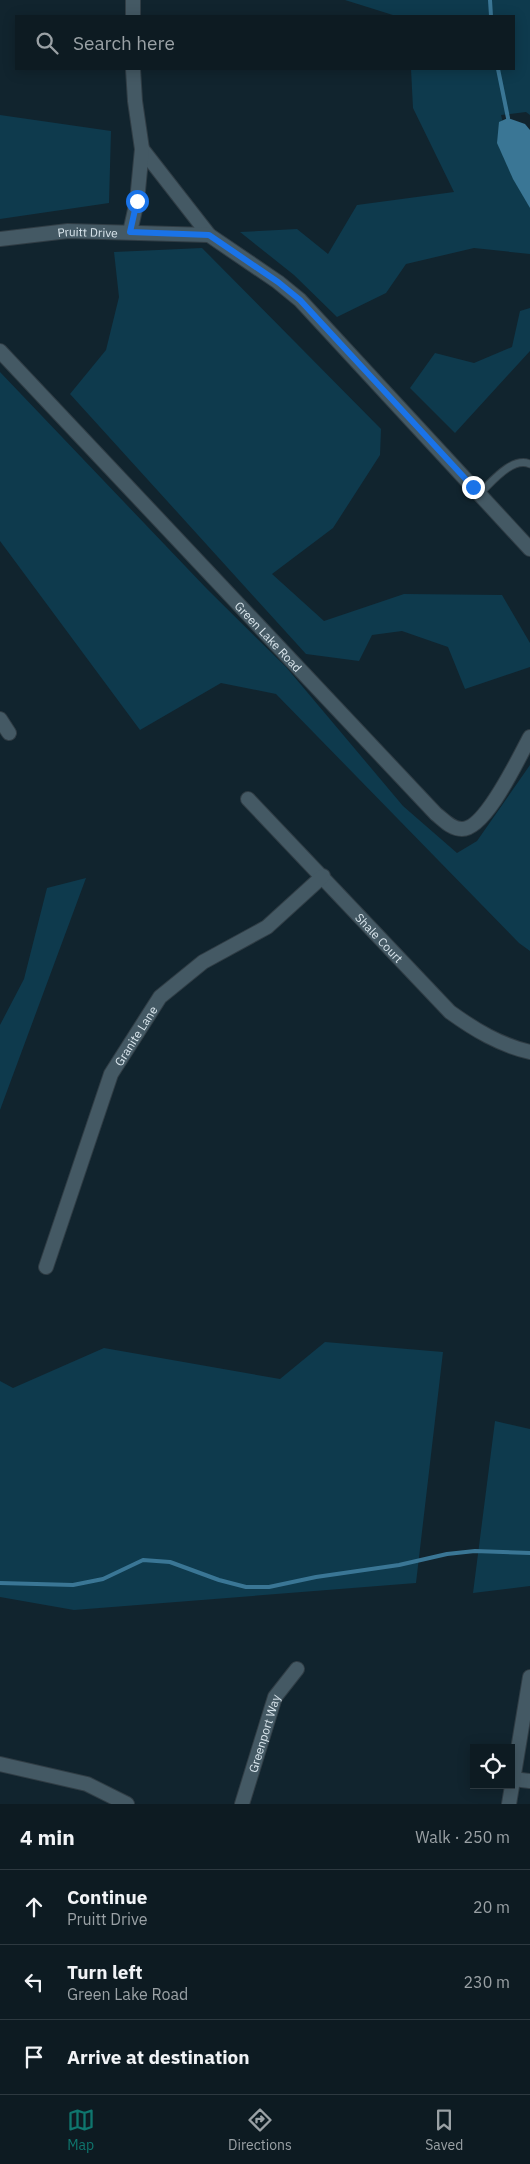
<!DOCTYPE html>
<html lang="en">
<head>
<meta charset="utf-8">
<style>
	:root { --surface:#0d1b22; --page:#16242a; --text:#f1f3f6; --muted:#9aa1a5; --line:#2d3940; --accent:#0f766e }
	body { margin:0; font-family:"IBM Plex Sans",sans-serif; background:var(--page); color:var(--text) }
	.controls { position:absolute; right:15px; bottom:15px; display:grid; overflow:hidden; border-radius:0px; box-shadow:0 2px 12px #0003 }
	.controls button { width:45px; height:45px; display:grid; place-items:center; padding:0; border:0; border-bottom:1px solid var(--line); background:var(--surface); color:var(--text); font:25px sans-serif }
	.stop { position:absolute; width:15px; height:15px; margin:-11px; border:4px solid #1a73e8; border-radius:50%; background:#fff }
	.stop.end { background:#1a73e8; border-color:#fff; box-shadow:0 1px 5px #0008 }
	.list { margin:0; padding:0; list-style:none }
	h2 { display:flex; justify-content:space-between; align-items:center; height:65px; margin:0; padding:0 20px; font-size:21px }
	h2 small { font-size:16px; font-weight:400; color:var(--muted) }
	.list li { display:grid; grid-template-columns:32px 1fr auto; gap:15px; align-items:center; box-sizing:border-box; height:75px; padding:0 20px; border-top:1px solid var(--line) }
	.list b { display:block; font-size:19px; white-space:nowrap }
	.list p { margin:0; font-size:16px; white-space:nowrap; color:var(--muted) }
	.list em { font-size:16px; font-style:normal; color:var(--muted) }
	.icon { flex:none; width:28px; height:28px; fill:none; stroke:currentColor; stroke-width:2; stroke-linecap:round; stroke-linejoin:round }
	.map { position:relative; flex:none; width:530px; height:1804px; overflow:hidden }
	.search { position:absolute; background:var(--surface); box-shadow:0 2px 12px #0003; left:15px; right:15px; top:15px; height:55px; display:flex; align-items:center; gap:12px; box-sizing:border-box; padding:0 18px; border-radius:0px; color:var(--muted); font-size:19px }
	.sheet { height:290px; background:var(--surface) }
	nav { display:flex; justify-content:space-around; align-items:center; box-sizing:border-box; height:70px; border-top:1px solid var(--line); background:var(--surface); font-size:14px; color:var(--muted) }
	nav a { display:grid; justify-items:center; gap:2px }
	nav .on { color:var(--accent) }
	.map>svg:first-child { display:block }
</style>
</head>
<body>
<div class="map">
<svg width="530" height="1804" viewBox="0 0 530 1804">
	<rect width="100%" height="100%" fill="#11242e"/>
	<!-- green -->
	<path fill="#0e3a4d" d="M 345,0 L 530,0 L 530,115 L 526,112 L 501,115 L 515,173 L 530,204 L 530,254 L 474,248 L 406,264 L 386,293 L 337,317 L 294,275 L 240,232 L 297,229 L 328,254 L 357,205 L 454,192 L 413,108 L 411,69 L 514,69 L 514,16 L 396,16 Z
		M 0,115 L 111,131 L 109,203 L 0,219 Z
		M 202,248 L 381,429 L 380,455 L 333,528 L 272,574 L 324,621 L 404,594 L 502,595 L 530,643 L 530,667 L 465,689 L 448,647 L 402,631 L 372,635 L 359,661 L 306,654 L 70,394 L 106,350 L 119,297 L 114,252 Z
		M 530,308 L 530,351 L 455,433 L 410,388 L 435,353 L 474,363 L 512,347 L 520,311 Z
		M 0,372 L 207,589 L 286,667 L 403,806 L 457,853 L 477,841 L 530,765 L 530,951 L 519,943 L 276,694 L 221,683 L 140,730 L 0,541 Z
		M 86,878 L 0,1110 L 0,1025 L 24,979 L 47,888 Z
		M 325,1342 L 443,1352 L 416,1583 L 74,1610 L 0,1597 L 0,1381 L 13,1388 L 104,1348 L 280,1379 Z
		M 495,1421 L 530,1429 L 530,1586 L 473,1593 Z"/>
	<!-- water -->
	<path fill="#3a7695" d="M 508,118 L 525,124 L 530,130 L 530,208 L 513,179 L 497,143 L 499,122 Z"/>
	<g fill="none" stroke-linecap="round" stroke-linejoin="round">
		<!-- stream -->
		<path stroke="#3a7695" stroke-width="4" d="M 490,0 L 491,16
			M 498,69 L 508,118
			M 0,1583 L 73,1585 L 103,1579 L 143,1560 L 170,1562 L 219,1580 L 246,1587 L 269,1587 L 316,1577 L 399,1565 L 447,1554 L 475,1551 L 530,1553"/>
		<defs>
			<path id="service" d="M 479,494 C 491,483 512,456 530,464"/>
			<g id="minor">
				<path d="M 133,16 L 133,0"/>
				<path d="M 142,149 L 209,235 L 278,282 L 300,300 L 530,549"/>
				<path d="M 130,232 L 137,201 L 142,149 L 135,101 L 133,69"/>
				<path id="s1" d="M 0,239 L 68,231 L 209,235"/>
				<path id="s2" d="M 0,351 L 436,814 C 444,820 451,829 462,829 C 486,829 519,757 530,737"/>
				<path d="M 0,719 L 9,733"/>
				<path id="s3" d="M 248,799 L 450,1012 C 475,1030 500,1045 530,1052"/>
				<path id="s4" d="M 46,1267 L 111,1074 L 160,997 L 203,962 L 267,927 L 323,876"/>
				<path d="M 0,1764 L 87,1784 L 127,1804"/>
				<path d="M 513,1779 L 530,1781"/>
				<path id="s5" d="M 242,1804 L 275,1697 L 297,1669"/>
				<path d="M 509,1804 L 530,1677"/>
			</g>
		</defs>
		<!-- service casing -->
		<use href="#service" stroke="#303d45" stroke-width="9"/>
		<!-- minor casing -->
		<use href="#minor" stroke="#303d45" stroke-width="16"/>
		<!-- service -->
		<use href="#service" stroke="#445964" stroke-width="7"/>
		<!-- minor -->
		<use href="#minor" stroke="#445964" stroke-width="14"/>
	</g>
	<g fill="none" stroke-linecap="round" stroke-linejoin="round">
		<!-- route -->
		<path stroke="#1a73e8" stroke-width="6" d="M 137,201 L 130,232 L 209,235 L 278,282 L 300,300 L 473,487"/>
	</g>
	<g text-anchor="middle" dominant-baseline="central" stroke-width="5" stroke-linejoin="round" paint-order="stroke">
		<!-- street labels -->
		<g font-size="12" fill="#dae6ed" stroke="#071b24">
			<text stroke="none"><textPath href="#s1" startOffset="88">Pruitt Drive</textPath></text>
			<text stroke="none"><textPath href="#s2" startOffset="392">Green Lake Road</textPath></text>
			<text stroke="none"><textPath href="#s3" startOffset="191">Shale Court</textPath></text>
			<text stroke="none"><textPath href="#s4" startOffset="249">Granite Lane</textPath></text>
			<text stroke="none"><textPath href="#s5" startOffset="74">Greenport Way</textPath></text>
		</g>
	</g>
</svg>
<div class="controls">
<button><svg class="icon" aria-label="locate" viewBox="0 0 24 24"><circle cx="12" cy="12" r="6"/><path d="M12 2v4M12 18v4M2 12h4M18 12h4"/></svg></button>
</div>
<div class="stop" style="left:137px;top:201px"></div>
<div class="stop end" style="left:473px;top:487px"></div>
<div class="search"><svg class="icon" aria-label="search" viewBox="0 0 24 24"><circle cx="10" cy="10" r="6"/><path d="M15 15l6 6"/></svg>Search here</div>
</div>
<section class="sheet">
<h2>4 min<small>Walk · 250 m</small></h2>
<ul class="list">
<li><svg class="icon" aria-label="ahead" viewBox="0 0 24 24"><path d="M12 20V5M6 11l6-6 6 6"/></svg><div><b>Continue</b><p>Pruitt Drive</p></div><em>20 m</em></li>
<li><svg class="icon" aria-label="left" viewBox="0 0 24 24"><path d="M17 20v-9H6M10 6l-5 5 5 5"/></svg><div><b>Turn left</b><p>Green Lake Road</p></div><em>230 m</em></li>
<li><svg class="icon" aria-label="arrive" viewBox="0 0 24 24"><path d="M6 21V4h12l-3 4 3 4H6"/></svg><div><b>Arrive at destination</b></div></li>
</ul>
</section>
<nav>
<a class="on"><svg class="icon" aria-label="map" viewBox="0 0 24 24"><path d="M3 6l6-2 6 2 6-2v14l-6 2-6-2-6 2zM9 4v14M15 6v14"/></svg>Map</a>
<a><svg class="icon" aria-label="directions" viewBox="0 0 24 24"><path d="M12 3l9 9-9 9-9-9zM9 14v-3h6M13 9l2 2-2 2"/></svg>Directions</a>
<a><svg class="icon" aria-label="saved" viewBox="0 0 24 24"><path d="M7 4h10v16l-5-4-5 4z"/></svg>Saved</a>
</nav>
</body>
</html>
